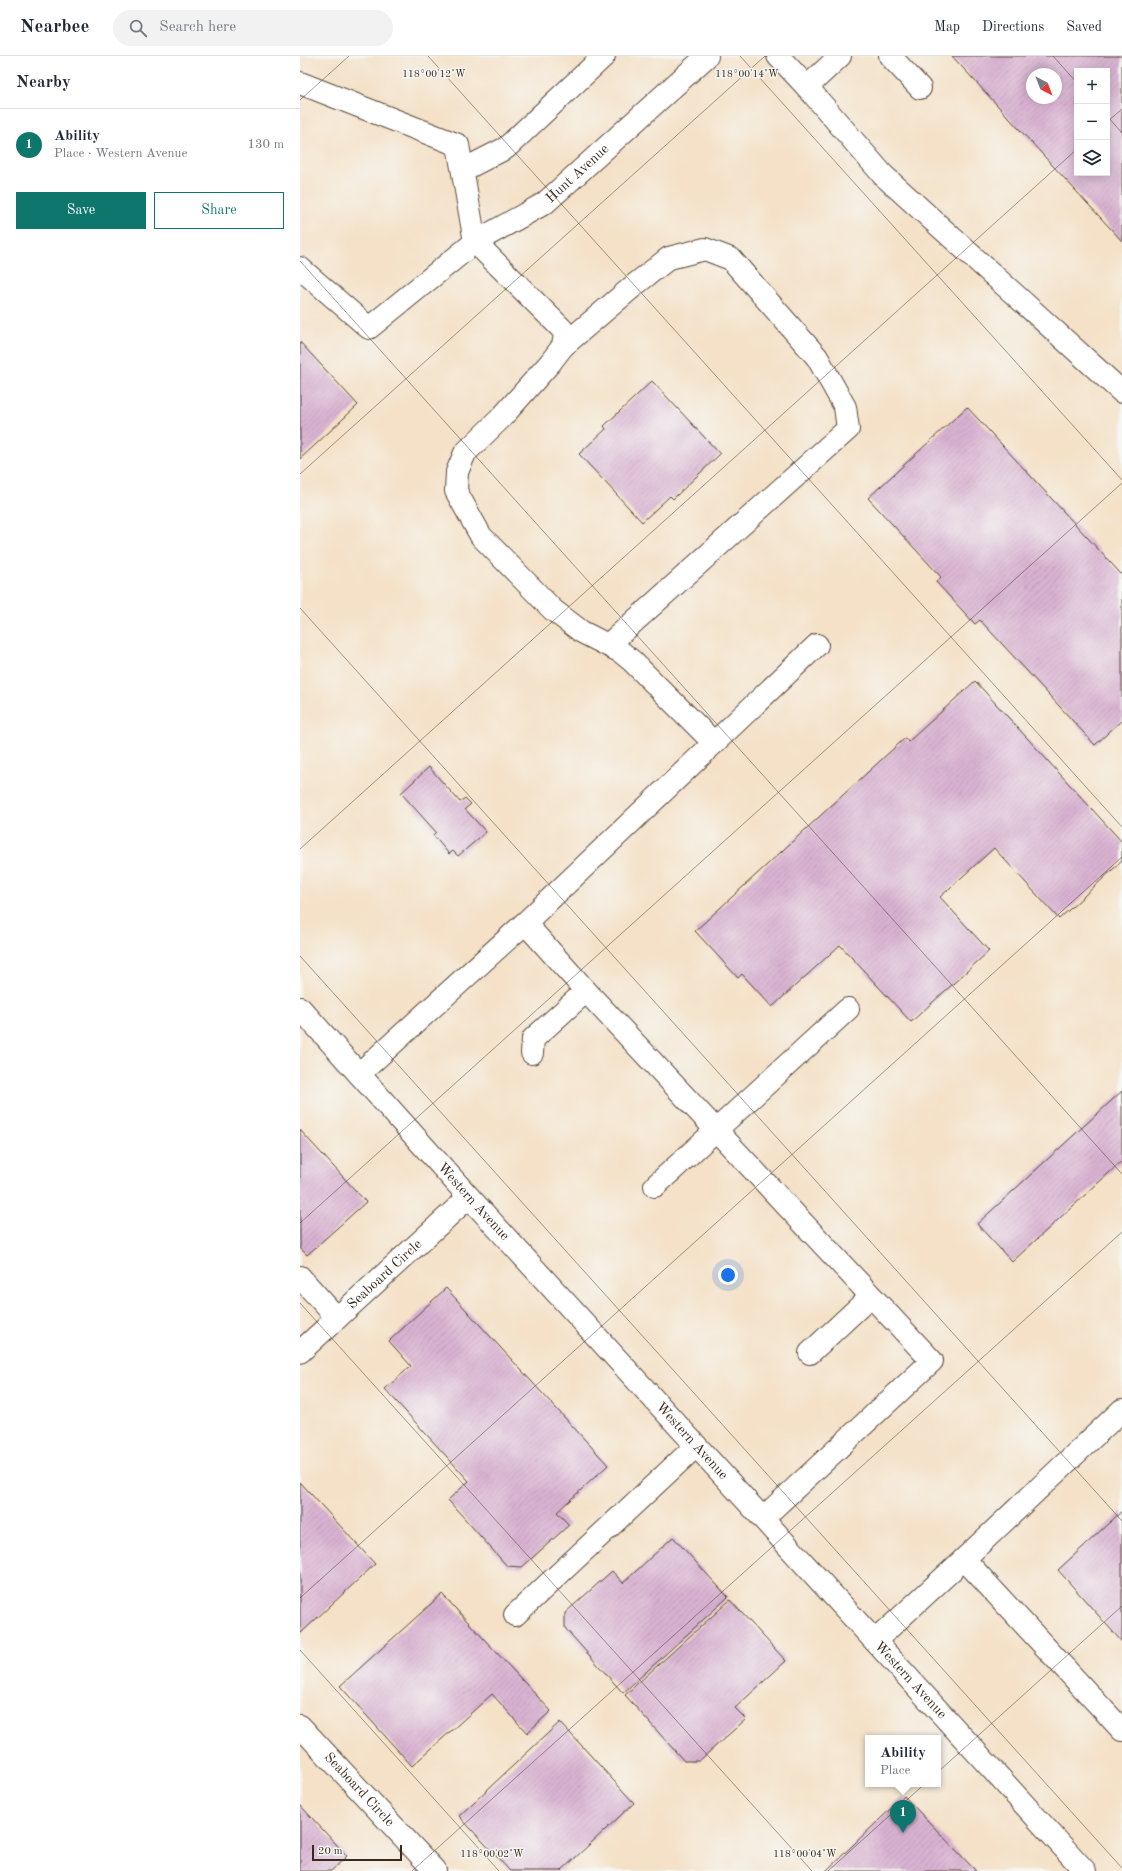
<!DOCTYPE html>
<html lang="en">
<head>
<meta charset="utf-8">
<style>
	:root { --surface:#fff; --page:#f2f2f3; --text:#1f2937; --muted:#747a83; --line:#e0e1e3; --accent:#0f766e }
	body { margin:0; font-family:"Old Standard TT",serif; background:var(--page); color:var(--text) }
	.controls { position:absolute; right:12px; top:12px; display:grid; overflow:hidden; border-radius:0px; box-shadow:0 2px 10px #0003 }
	.controls button { width:36px; height:36px; display:grid; place-items:center; padding:0; border:0; border-bottom:1px solid var(--line); background:var(--surface); color:var(--text); font:20px sans-serif }
	.compass { position:absolute; left:726px; top:12px; width:36px; height:36px; border-radius:50%; background:var(--surface); box-shadow:0 2px 10px #0003; rotate:138deg }
	.scale { position:absolute; left:12px; bottom:10px; width:90px; box-sizing:border-box; padding-left:4px; border:2px solid #3b2a1e; border-top:0; font-size:11px; line-height:14px; white-space:nowrap; color:#3b2a1e; -webkit-text-stroke:3px #f6f6f2; paint-order:stroke }
	.you { position:absolute; left:428px; top:1219px; width:14px; height:14px; margin:-10px; border:3px solid #fff; border-radius:50%; background:#1a73e8; box-shadow:0 0 0 6px #1a73e833 }
	.badge { display:grid; place-items:center; width:26px; height:26px; border-radius:50%; background:var(--accent); color:#fff; font-size:13px; font-weight:700 }
	.pin { position:absolute; translate:-50% -33px; filter:drop-shadow(0 1px 2px #0008) }
	.pin::after { content:''; position:absolute; top:21px; width:14px; height:12px; background:inherit; clip-path:polygon(0 0,100% 0,50% 100%) }
	.popup { position:absolute; left:565px; top:1679px; width:76px; height:52px; box-sizing:border-box; display:grid; place-content:center; border-radius:0px; background:var(--surface); filter:drop-shadow(0 1px 3px #0005); font-size:13px; white-space:nowrap; color:var(--muted) }
	.popup b { font-size:15px; color:var(--text) }
	.popup::after { content:''; position:absolute; left:50%; top:100%; margin-left:-8px; border:8px solid transparent; border-top-color:var(--surface) }
	.list { margin:0; padding:0; list-style:none }
	h2 { display:flex; justify-content:space-between; align-items:center; height:52px; margin:0; padding:0 16px; font-size:17px }
	h2 small { font-size:13px; font-weight:400; color:var(--muted) }
	.list li { display:grid; grid-template-columns:26px 1fr auto; gap:12px; align-items:center; box-sizing:border-box; height:72px; padding:0 16px; border-top:1px solid var(--line) }
	.list b { display:block; font-size:15px; white-space:nowrap }
	.list p { margin:0; font-size:13px; white-space:nowrap; color:var(--muted) }
	.list em { font-size:13px; font-style:normal; color:var(--muted) }
	.actions { display:flex; gap:8px; padding:12px 16px }
	.actions a { flex:1; padding:9px 0; border:1px solid var(--accent); border-radius:0px; text-align:center; font-size:14px; color:var(--accent) }
	.actions .main { background:var(--accent); color:#fff }
	.icon { flex:none; width:22px; height:22px; fill:none; stroke:currentColor; stroke-width:2; stroke-linecap:round; stroke-linejoin:round }
	.map { position:relative; flex:none; width:822px; height:1815px; overflow:hidden }
	header { display:flex; align-items:center; gap:24px; box-sizing:border-box; height:56px; padding:0 20px; background:var(--surface); border-bottom:1px solid var(--line) }
	header strong { font-size:19px }
	nav { display:flex; gap:22px; margin-inline-start:auto; font-size:14px }
	.search { width:280px; height:36px; background:var(--page); display:flex; align-items:center; gap:10px; box-sizing:border-box; padding:0 14px; border-radius:22px; color:var(--muted); font-size:15px }
	main { display:flex }
	aside { flex:1; background:var(--surface) }
	.map>svg:first-child { display:block }
</style>
</head>
<body>
<header>
<strong>Nearbee</strong>
<div class="search"><svg class="icon" aria-label="search" viewBox="0 0 24 24"><circle cx="10" cy="10" r="6"/><path d="M15 15l6 6"/></svg>Search here</div>
<nav><a>Map</a><a>Directions</a><a>Saved</a></nav>
</header>
<main>
<aside>
<h2>Nearby<small></small></h2>
<ul class="list">
<li><span class="badge">1</span><div><b>Ability</b><p>Place · Western Avenue</p></div><em>130 m</em></li>
</ul>
<div class="actions"><a class="main">Save</a><a>Share</a></div>
</aside>
<div class="map">
<svg width="822" height="1815" viewBox="0 0 822 1815">
	<defs>
		<pattern id="building-hatch" width="6" height="6" patternUnits="userSpaceOnUse"><rect width="6" height="6" fill="#d9b2d2"/><path d="M-1 1l2-2M0 6l6-6M5 7l2-2" fill="none" stroke="#bb99b4"/></pattern>
	</defs>
	<rect width="100%" height="100%" fill="#f6f6f2"/>
	<filter id="ink" filterUnits="userSpaceOnUse"><feTurbulence type="fractalNoise" baseFrequency=".025" numOctaves="2"/><feDisplacementMap in="SourceGraphic" scale="8" xChannelSelector="R" yChannelSelector="G"/><feConvolveMatrix kernelMatrix="1 2 1 2 8 2 1 2 1" color-interpolation-filters="sRGB"/></filter>
	<filter id="wash" filterUnits="userSpaceOnUse"><feTurbulence type="fractalNoise" baseFrequency=".012" numOctaves="4" result="noise"/><feDisplacementMap in="SourceGraphic" scale="16" xChannelSelector="R" yChannelSelector="G"/><feGaussianBlur stdDeviation="0.9" result="paint"/><feColorMatrix in="noise" values="0 0 0 0 0 0 0 0 0 0 0 0 0 0 0 0 0 1.4 0 .05"/><feComposite in="paint" operator="in"/></filter>
	<g filter="url(#wash)">
		<rect width="100%" height="100%" fill="#f4e1c7"/>
		<g id="blocks">
			<!-- building -->
			<path fill="url(#building-hatch)" fill-rule="evenodd" d="M 652,0 L 822,0 L 822,185 ZM 777,15 L 807,15 L 807,117 L 777,117 ZM 732,18 L 756,18 L 756,42 L 732,42 Z
				M 0,286 L 58,349 L 0,403 Z
				M 352,325 L 420,398 L 373,443 L 370,440 L 342,466 L 279,398 L 306,373 L 304,370 Z
				M 667,351 L 822,519 L 822,664 L 795,689 L 680,564 L 675,568 L 636,526 L 641,521 L 568,442 Z
				M 675,625 L 822,786 L 822,805 L 759,863 L 694,792 L 640,841 L 689,895 L 611,966 L 540,889 L 472,951 L 442,918 L 438,922 L 395,875 L 605,682 L 608,686 Z
				M 129,711 L 160,746 L 165,742 L 171,748 L 165,753 L 186,776 L 158,800 L 153,795 L 149,798 L 133,779 L 136,776 L 101,737 Z
				M 822,1035 L 822,1105 L 712,1206 L 677,1168 Z
				M 0,1074 L 66,1146 L 7,1199 L 0,1192 Z
				M 146,1232 L 308,1409 L 257,1456 L 269,1469 L 222,1511 L 207,1510 L 148,1444 L 169,1425 L 85,1333 L 111,1310 L 89,1285 Z
				M 0,1426 L 75,1508 L 1,1577 L 0,1576 Z
				M 822,1455 L 822,1586 L 758,1514 Z
				M 373,1481 L 428,1541 L 323,1637 L 265,1572 L 265,1557 L 312,1515 L 323,1527 Z
				M 142,1538 L 251,1655 L 227,1677 L 192,1638 L 112,1710 L 40,1630 Z
				M 430,1544 L 486,1605 L 435,1652 L 446,1663 L 399,1705 L 384,1705 L 325,1639 Z
				M 260,1666 L 334,1747 L 261,1815 L 210,1815 L 159,1760 Z
				M 604,1740 L 676,1815 L 526,1815 Z
				M 0,1749 L 47,1800 L 31,1815 L 0,1815 Z"/>
		</g>
	</g>
	<g filter="url(#ink)">
		<use href="#blocks" fill-opacity="0" stroke="#574537" stroke-width="1"/>
		<g fill="none" stroke-linecap="round" stroke-linejoin="round">
			<defs>
				<g id="minor">
					<path d="M 478,0 L 507,31 L 540,0"/>
					<path d="M 590,0 L 620,32"/>
					<path d="M 0,27 L 158,89 L 175,186 L 262,273 L 265,279 L 263,290 L 250,307 L 202,361 L 165,397 L 157,416 L 156,435 L 181,480 L 253,554 L 282,576 L 321,596 L 332,605 L 414,687"/>
					<path d="M 507,31 L 583,119 L 822,336"/>
					<path d="M 163,114 L 206,92 L 304,0"/>
					<path id="s1" d="M 0,212 L 69,272 L 175,186 L 245,147 L 407,0"/>
					<path d="M 263,290 L 337,227 L 369,202 L 405,193 L 431,203 L 517,301 L 545,351 L 548,373 L 308,589"/>
					<path d="M 225,867 L 517,589"/>
					<path d="M 286,935 L 632,1305 L 463,1462"/>
					<path id="s2" d="M 0,952 L 169,1141 L 785,1815"/>
					<path d="M 59,1018 L 225,867 L 286,935 L 233,983 L 232,997"/>
					<path d="M 355,1130 L 548,953"/>
					<path d="M 0,1221 L 37,1262"/>
					<path id="s3" d="M 0,1296 L 169,1141"/>
					<path d="M 510,1297 L 571,1240"/>
					<path d="M 822,1354 L 664,1503 L 822,1674"/>
					<path d="M 215,1559 L 396,1390"/>
					<path d="M 575,1585 L 664,1503"/>
					<path id="s4" d="M 0,1670 L 135,1815"/>
				</g>
			</defs>
			<!-- minor casing -->
			<use href="#minor" stroke="#574537" stroke-width="24"/>
			<!-- minor -->
			<use href="#minor" stroke="#fff" stroke-width="22"/>
		</g>
	</g>
	<!-- ticks -->
	<path fill="none" stroke="#3b2a1e" stroke-width="1" stroke-opacity="0.45" d="M 128,0 L 822,771M 440,0 L 822,424M 753,0 L 777,27M 0,44 L 49,0M 807,60 L 822,77M 807,66 L 822,53M 0,205 L 822,1118M 0,418 L 465,0M 0,552 L 822,1465M 0,793 L 777,93M 0,900 L 822,1812M 0,1167 L 822,427M 0,1247 L 512,1815M 0,1542 L 822,801M 0,1594 L 199,1815M 112,1815 L 822,1176M 528,1815 L 822,1550"/>
	<g text-anchor="middle" dominant-baseline="central" stroke-width="3" stroke-linejoin="round" paint-order="stroke">
		<!-- street labels -->
		<g font-size="14" fill="#3b2a1e" stroke="#f6f6f2">
			<text stroke="none"><textPath href="#s1" startOffset="352">Hunt Avenue</textPath></text>
			<text stroke="none"><textPath href="#s2" startOffset="260">Western Avenue</textPath></text>
			<text stroke="none"><textPath href="#s3" startOffset="115">Seaboard Circle</textPath></text>
			<text stroke="none"><textPath href="#s2" startOffset="584">Western Avenue</textPath></text>
			<text stroke="none"><textPath href="#s2" startOffset="908">Western Avenue</textPath></text>
			<text stroke="none"><textPath href="#s4" startOffset="87">Seaboard Circle</textPath></text>
		</g>
	</g>
	<g font-size="10" text-anchor="middle" fill="#3b2a1e" stroke="#f6f6f2" stroke-width="3" stroke-linejoin="round" paint-order="stroke">
		<text x="134" y="21">118°00'12"W</text>
		<text x="447" y="21">118°00'14"W</text>
		<text x="192" y="1801">118°00'02"W</text>
		<text x="505" y="1801">118°00'04"W</text>
	</g>
</svg>
<div class="controls">
<button>+</button>
<button>−</button>
<button><svg class="icon" aria-label="layers" viewBox="0 0 24 24"><path d="M12 4l9 5-9 5-9-5zM3 14l9 5 9-5"/></svg></button>
</div>
<svg class="compass" viewBox="-18 -18 36 36"><path d="M0-13l5 13h-10z" fill="#e53935"/><path d="M0 13l5-13h-10z" fill="#747a83"/></svg>
<div class="scale">20 m</div>
<div class="you"></div>
<div class="pin badge" style="left:603px;top:1777px">1</div>
<div class="popup"><b>Ability</b>Place</div>
</div>
</main>
</body>
</html>
